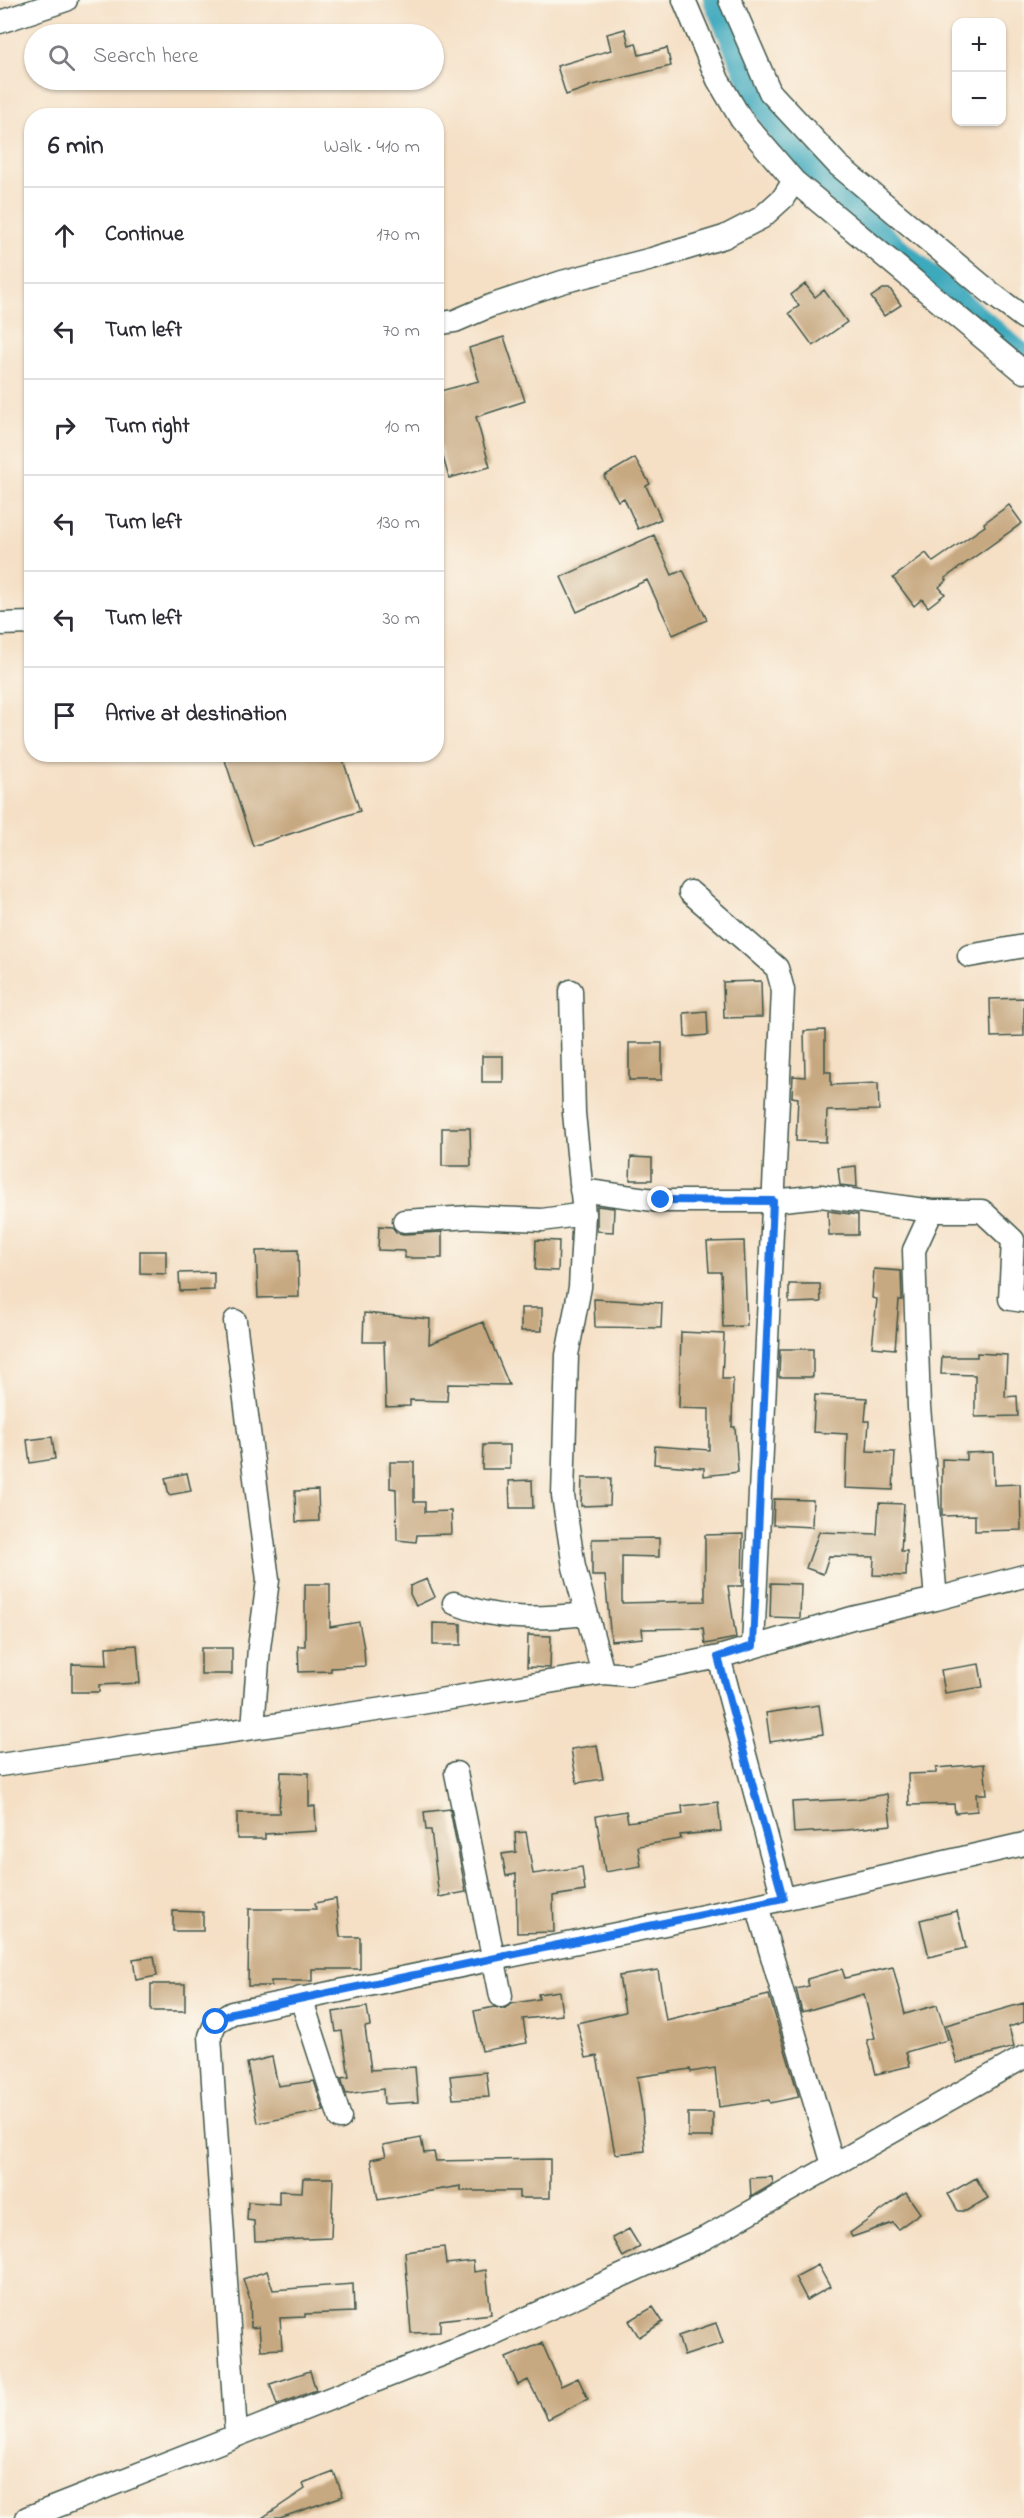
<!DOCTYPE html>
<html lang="en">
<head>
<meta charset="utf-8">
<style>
	:root { --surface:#fff; --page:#f7f7f7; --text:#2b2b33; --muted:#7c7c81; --line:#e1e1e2 }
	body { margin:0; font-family:"Indie Flower",sans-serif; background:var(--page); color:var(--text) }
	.controls { position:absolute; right:18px; top:18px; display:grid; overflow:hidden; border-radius:12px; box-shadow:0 2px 4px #0004 }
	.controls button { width:54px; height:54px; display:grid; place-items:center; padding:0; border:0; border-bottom:2px solid var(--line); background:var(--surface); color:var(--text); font:30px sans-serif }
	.stop { position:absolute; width:18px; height:18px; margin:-14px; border:4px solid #1a73e8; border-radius:50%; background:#fff }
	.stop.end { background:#1a73e8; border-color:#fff; box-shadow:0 2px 6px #0008 }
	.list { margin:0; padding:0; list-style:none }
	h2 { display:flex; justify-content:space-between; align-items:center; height:78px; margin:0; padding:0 24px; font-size:26px }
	h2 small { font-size:20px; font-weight:400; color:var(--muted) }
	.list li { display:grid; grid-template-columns:39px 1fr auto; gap:18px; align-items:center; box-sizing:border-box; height:96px; padding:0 24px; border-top:2px solid var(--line) }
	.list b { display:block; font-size:22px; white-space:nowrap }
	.list em { font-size:20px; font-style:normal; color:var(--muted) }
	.icon { flex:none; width:33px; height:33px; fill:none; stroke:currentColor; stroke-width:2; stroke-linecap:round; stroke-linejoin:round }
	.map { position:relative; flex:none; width:1024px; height:2518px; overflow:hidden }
	.search { position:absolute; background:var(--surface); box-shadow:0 2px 4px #0004; left:24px; top:24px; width:420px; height:66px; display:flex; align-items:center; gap:15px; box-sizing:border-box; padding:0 21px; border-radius:33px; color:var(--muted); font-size:22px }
	.panel { position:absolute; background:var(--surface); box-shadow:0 2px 4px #0004; left:24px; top:108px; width:420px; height:654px; border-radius:24px }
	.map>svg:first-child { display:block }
</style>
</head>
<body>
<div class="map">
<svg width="1024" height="2518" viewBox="0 0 1024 2518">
	<rect width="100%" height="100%" fill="#fbf7ec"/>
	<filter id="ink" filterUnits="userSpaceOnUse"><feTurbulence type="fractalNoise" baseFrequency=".0167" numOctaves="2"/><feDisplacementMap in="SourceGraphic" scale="12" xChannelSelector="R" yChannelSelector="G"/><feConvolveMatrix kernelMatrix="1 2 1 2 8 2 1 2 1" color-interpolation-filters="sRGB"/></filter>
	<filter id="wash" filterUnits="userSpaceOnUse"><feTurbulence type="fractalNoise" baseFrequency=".008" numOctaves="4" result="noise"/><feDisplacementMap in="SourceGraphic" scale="24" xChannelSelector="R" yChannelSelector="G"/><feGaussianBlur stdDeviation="1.35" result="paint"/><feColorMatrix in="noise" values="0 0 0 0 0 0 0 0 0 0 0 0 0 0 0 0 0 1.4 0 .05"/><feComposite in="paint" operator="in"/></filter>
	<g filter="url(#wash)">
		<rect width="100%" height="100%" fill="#f5e0c6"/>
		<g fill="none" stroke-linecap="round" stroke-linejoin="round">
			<!-- canal -->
			<path stroke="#3ea9bd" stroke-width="24" d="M 715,0 L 752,86 L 783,139 L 869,224 L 1024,357"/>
		</g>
		<g id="blocks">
			<!-- building -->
			<path fill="#c7a981" d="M 625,29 L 629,45 L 636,43 L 639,55 L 667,48 L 671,66 L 589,86 L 589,87 L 566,95 L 557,66 L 611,50 L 607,34 Z
				M 805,284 L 815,297 L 824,290 L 847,322 L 813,346 L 789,313 L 799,306 L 791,295 Z
				M 883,289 L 890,289 L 901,305 L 884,316 L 871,297 Z
				M 504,337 L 525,401 L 476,417 L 490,467 L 449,478 L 436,433 L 436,392 L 479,381 L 469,348 Z
				M 635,458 L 650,484 L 646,486 L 661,519 L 638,529 L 624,498 L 618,501 L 604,476 Z
				M 1009,505 L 1022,523 L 945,578 L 947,580 L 939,587 L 945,594 L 928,607 L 922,599 L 914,606 L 893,578 L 926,553 L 933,562 L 985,526 L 984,523 Z
				M 654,535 L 672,575 L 683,570 L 707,620 L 673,635 L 647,580 L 577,612 L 561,577 Z
				M 223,754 L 341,754 L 360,811 L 253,846 Z
				M 761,981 L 762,1017 L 724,1018 L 723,982 Z
				M 1024,998 L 1024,1036 L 991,1037 L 990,999 Z
				M 707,1011 L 708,1035 L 685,1037 L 684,1013 Z
				M 825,1030 L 825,1072 L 831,1072 L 831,1085 L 878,1083 L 879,1110 L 827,1111 L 826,1142 L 796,1141 L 798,1098 L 792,1097 L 793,1076 L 805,1077 L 804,1031 Z
				M 629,1043 L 662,1043 L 662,1080 L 629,1080 Z
				M 482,1056 L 503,1056 L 503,1082 L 482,1082 Z
				M 442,1128 L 470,1128 L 471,1166 L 442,1166 Z
				M 631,1157 L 652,1158 L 652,1180 L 630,1180 Z
				M 856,1166 L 857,1187 L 840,1185 L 838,1168 Z
				M 597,1206 L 614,1208 L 613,1232 L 597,1231 Z
				M 828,1211 L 858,1215 L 858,1235 L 829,1235 Z
				M 379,1226 L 392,1227 L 397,1233 L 404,1234 L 442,1232 L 442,1258 L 405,1258 L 405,1251 L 378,1250 Z
				M 536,1240 L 559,1241 L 558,1271 L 535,1270 Z
				M 744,1241 L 747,1326 L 723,1327 L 721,1272 L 709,1272 L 707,1242 Z
				M 298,1250 L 299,1297 L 258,1298 L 256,1251 Z
				M 140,1251 L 166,1251 L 166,1274 L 140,1273 Z
				M 874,1269 L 901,1271 L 902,1300 L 899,1300 L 895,1349 L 872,1347 L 877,1299 L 872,1298 Z
				M 214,1272 L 214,1290 L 180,1291 L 179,1273 Z
				M 789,1284 L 820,1284 L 821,1302 L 789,1303 Z
				M 594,1299 L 662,1303 L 661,1328 L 595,1327 Z
				M 521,1308 L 542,1308 L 542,1331 L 521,1331 Z
				M 364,1313 L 430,1319 L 429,1344 L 483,1322 L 509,1385 L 448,1384 L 447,1401 L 410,1400 L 410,1406 L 386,1407 L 384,1342 L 363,1342 Z
				M 681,1332 L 724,1334 L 722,1379 L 733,1379 L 732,1427 L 735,1427 L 738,1472 L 704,1476 L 704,1468 L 654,1464 L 655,1446 L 709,1450 L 709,1409 L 679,1408 Z
				M 780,1349 L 813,1349 L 813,1377 L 779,1377 Z
				M 977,1353 L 1007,1355 L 1005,1397 L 1017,1396 L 1018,1416 L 975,1417 L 975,1375 L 941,1374 L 942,1357 L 977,1357 Z
				M 815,1395 L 867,1398 L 865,1421 L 869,1421 L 867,1451 L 895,1452 L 893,1490 L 845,1488 L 847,1434 L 813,1432 Z
				M 52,1437 L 55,1459 L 30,1463 L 27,1440 Z
				M 483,1445 L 510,1445 L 510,1469 L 482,1469 Z
				M 993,1452 L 994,1485 L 1020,1484 L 1021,1530 L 975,1531 L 975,1515 L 942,1516 L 942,1459 L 966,1460 L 966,1453 Z
				M 390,1462 L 414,1462 L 414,1502 L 425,1502 L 425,1512 L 451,1511 L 452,1534 L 417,1535 L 416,1542 L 397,1540 L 396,1489 L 390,1488 Z
				M 187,1473 L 191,1491 L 169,1495 L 165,1478 Z
				M 582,1478 L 611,1478 L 610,1505 L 581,1506 Z
				M 532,1480 L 533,1508 L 510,1508 L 509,1481 Z
				M 318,1490 L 319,1521 L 296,1522 L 295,1491 Z
				M 774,1499 L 813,1500 L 812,1527 L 773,1525 Z
				M 879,1503 L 904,1504 L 901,1551 L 907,1551 L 906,1576 L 873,1575 L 874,1557 L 829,1556 L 823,1574 L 806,1568 L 819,1532 L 877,1534 Z
				M 743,1534 L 742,1586 L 728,1586 L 736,1638 L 705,1644 L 703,1628 L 642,1629 L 643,1638 L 611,1641 L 605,1576 L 592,1576 L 592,1539 L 659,1538 L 659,1557 L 622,1556 L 622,1603 L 705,1601 L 705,1535 Z
				M 427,1579 L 435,1597 L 416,1606 L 410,1594 L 410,1586 Z
				M 771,1583 L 801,1584 L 800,1618 L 770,1617 Z
				M 305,1584 L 330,1584 L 330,1627 L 359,1622 L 364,1648 L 365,1666 L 331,1668 L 331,1671 L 299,1672 L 298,1646 L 305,1646 Z
				M 433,1623 L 461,1624 L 461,1645 L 433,1645 Z
				M 528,1635 L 551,1636 L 550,1668 L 527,1667 Z
				M 137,1645 L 140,1683 L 99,1685 L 99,1692 L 72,1692 L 72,1664 L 107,1665 L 106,1647 Z
				M 201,1648 L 232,1648 L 232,1674 L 201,1674 Z
				M 979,1664 L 983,1687 L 945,1693 L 941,1670 Z
				M 819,1705 L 823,1734 L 770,1742 L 766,1713 Z
				M 597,1745 L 603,1779 L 577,1783 L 571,1749 Z
				M 984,1764 L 987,1794 L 976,1794 L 977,1811 L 955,1813 L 954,1804 L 909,1805 L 908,1774 L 936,1773 L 936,1768 Z
				M 281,1772 L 309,1773 L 309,1806 L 315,1806 L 316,1831 L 265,1834 L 265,1839 L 237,1839 L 237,1813 L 279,1813 Z
				M 887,1794 L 891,1825 L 846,1830 L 794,1833 L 792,1802 L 856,1799 Z
				M 718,1802 L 721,1831 L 680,1835 L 681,1839 L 638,1846 L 641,1866 L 605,1872 L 596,1816 L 626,1811 L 628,1822 L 683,1814 L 682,1806 Z
				M 450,1809 L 466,1892 L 439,1897 L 431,1830 L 426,1830 L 424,1812 Z
				M 526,1832 L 533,1874 L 582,1867 L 585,1891 L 553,1896 L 554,1932 L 517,1933 L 516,1874 L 506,1876 L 502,1854 L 516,1852 L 515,1833 Z
				M 336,1899 L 340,1937 L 360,1937 L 360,1969 L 312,1969 L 312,1981 L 271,1981 L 271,1986 L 248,1986 L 249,1909 L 316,1909 L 315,1903 Z
				M 173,1911 L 203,1912 L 203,1931 L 173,1931 Z
				M 957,1911 L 966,1948 L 929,1957 L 920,1920 Z
				M 154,1956 L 157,1976 L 136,1980 L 133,1959 Z
				M 893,1967 L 905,2014 L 937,2005 L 948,2040 L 906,2052 L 910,2066 L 876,2074 L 867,2040 L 875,2038 L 864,1994 L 802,2012 L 796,1989 L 809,1986 L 807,1979 L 842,1969 L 845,1978 Z
				M 658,1970 L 666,2020 L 769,1995 L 799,2097 L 770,2103 L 769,2100 L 719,2107 L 715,2068 L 691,2072 L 690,2069 L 637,2077 L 642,2108 L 645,2151 L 615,2154 L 597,2056 L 586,2058 L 577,2023 L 625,2012 L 619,1976 Z
				M 151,1984 L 185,1984 L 185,2011 L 151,2011 Z
				M 559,1991 L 562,2015 L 523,2019 L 527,2043 L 482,2051 L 474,2011 L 494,2007 L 504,2009 L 511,2004 L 539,1999 L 538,1994 Z
				M 1024,2003 L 1024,2022 L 1009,2027 L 1014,2047 L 957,2063 L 946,2025 Z
				M 367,2007 L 370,2026 L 365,2027 L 371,2070 L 415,2067 L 418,2102 L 384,2104 L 383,2089 L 346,2094 L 341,2078 L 349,2077 L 342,2031 L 336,2032 L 333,2012 Z
				M 272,2057 L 278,2086 L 314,2081 L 324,2111 L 258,2123 L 247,2063 Z
				M 486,2072 L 489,2097 L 453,2099 L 450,2076 Z
				M 688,2113 L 713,2113 L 713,2137 L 688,2137 Z
				M 421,2138 L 424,2153 L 434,2152 L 436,2161 L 550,2159 L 550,2198 L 519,2198 L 519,2191 L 461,2191 L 461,2186 L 378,2200 L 371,2159 L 386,2156 L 383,2145 Z
				M 772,2177 L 773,2184 L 751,2197 L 750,2178 Z
				M 303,2178 L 333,2178 L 331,2238 L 255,2241 L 254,2221 L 247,2220 L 248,2202 L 279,2204 L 279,2191 L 302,2192 Z
				M 976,2178 L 988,2198 L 966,2211 L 958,2211 L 948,2194 Z
				M 906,2193 L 920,2213 L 898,2229 L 893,2223 L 852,2237 L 850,2233 Z
				M 629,2229 L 640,2247 L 623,2257 L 612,2238 Z
				M 444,2247 L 446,2264 L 473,2261 L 474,2272 L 486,2270 L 491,2314 L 440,2320 L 440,2332 L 411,2333 L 405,2252 Z
				M 818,2265 L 830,2287 L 807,2300 L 795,2277 Z
				M 267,2271 L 273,2290 L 353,2284 L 354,2312 L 305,2314 L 305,2317 L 280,2318 L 282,2349 L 261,2350 L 259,2327 L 251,2328 L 250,2300 L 243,2279 Z
				M 653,2307 L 663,2322 L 639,2337 L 629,2321 Z
				M 716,2323 L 723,2343 L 684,2356 L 678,2336 Z
				M 542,2343 L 561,2386 L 578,2378 L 588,2399 L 548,2419 L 528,2380 L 518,2385 L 506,2358 Z
				M 310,2371 L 316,2390 L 277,2405 L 270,2384 Z
				M 334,2472 L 343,2496 L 280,2518 L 262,2518 L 305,2489 L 303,2484 Z"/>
		</g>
	</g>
	<g filter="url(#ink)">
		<use href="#blocks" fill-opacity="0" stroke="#3f554a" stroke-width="1.5"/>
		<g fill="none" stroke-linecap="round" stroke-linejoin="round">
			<defs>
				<path id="minor" d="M 684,0 L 718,80 L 741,119 L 794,181 L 1024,372
					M 730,0 L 770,92 L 838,165 L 991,293 L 1024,318
					M 0,22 L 66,0
					M 436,324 L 455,321 L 490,306 L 562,282 L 652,259 L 724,237 L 761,218 L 783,198 L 794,181
					M 0,624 L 32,623
					M 690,892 L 777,968 L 783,990 L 753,1646
					M 969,956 L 1024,946
					M 571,991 L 574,1113 L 584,1214 L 580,1287 L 567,1355 L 563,1496 L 574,1567 L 603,1673
					M 581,1190 L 661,1201 L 773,1201 L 821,1196 L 932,1211 L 982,1211 L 1013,1240 L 1010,1299 L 1024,1301
					M 932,1211 L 914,1250 L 919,1407 L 936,1599
					M 404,1221 L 471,1217 L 542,1220 L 584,1214
					M 235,1321 L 268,1580 L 259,1648 L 253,1728
					M 454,1603 C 498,1621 540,1619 586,1614
					M 719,1657 L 783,1898
					M 0,1765 L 397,1707 L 603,1673 L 629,1675 L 719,1657 L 852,1618 L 936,1599 L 1024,1576
					M 456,1773 L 501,1996
					M 757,1905 L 833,2165
					M 301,1998 L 340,2118
					M 236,2434 L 210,2036 L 216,2022 L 232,2013 L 757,1905 L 1024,1844
					M 27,2518 L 479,2340 L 705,2238 L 1024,2057"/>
			</defs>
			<!-- minor casing -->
			<use href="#minor" stroke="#3f554a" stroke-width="25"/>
			<!-- minor -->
			<use href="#minor" stroke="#fff" stroke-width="22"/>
		</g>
	</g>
	<g fill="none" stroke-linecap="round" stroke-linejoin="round" filter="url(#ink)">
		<!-- route -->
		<path stroke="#1a73e8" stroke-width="8" d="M 216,2022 L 232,2013 L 783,1898 L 718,1657 L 753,1646 L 773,1201 L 661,1200"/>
	</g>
</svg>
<div class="controls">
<button>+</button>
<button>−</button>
</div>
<div class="stop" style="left:216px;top:2022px"></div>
<div class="stop end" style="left:661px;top:1200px"></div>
<div class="search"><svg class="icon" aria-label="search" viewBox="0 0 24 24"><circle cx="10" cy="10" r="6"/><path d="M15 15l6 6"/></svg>Search here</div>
<section class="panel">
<h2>6 min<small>Walk · 410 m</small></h2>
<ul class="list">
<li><svg class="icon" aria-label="ahead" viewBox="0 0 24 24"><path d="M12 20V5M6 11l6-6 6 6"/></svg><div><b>Continue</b></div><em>170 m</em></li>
<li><svg class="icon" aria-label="left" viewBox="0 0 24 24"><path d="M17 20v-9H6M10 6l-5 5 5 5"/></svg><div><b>Turn left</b></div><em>70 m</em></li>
<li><svg class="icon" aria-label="right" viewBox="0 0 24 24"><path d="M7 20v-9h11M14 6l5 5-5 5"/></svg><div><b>Turn right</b></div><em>10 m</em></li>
<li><svg class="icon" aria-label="left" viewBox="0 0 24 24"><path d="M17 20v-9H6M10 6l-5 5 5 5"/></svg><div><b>Turn left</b></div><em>130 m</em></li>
<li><svg class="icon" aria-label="left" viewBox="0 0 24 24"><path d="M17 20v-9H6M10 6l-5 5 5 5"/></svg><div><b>Turn left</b></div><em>30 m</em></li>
<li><svg class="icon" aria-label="arrive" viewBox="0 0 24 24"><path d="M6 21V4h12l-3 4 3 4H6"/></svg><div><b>Arrive at destination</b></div></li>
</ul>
</section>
</div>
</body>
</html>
